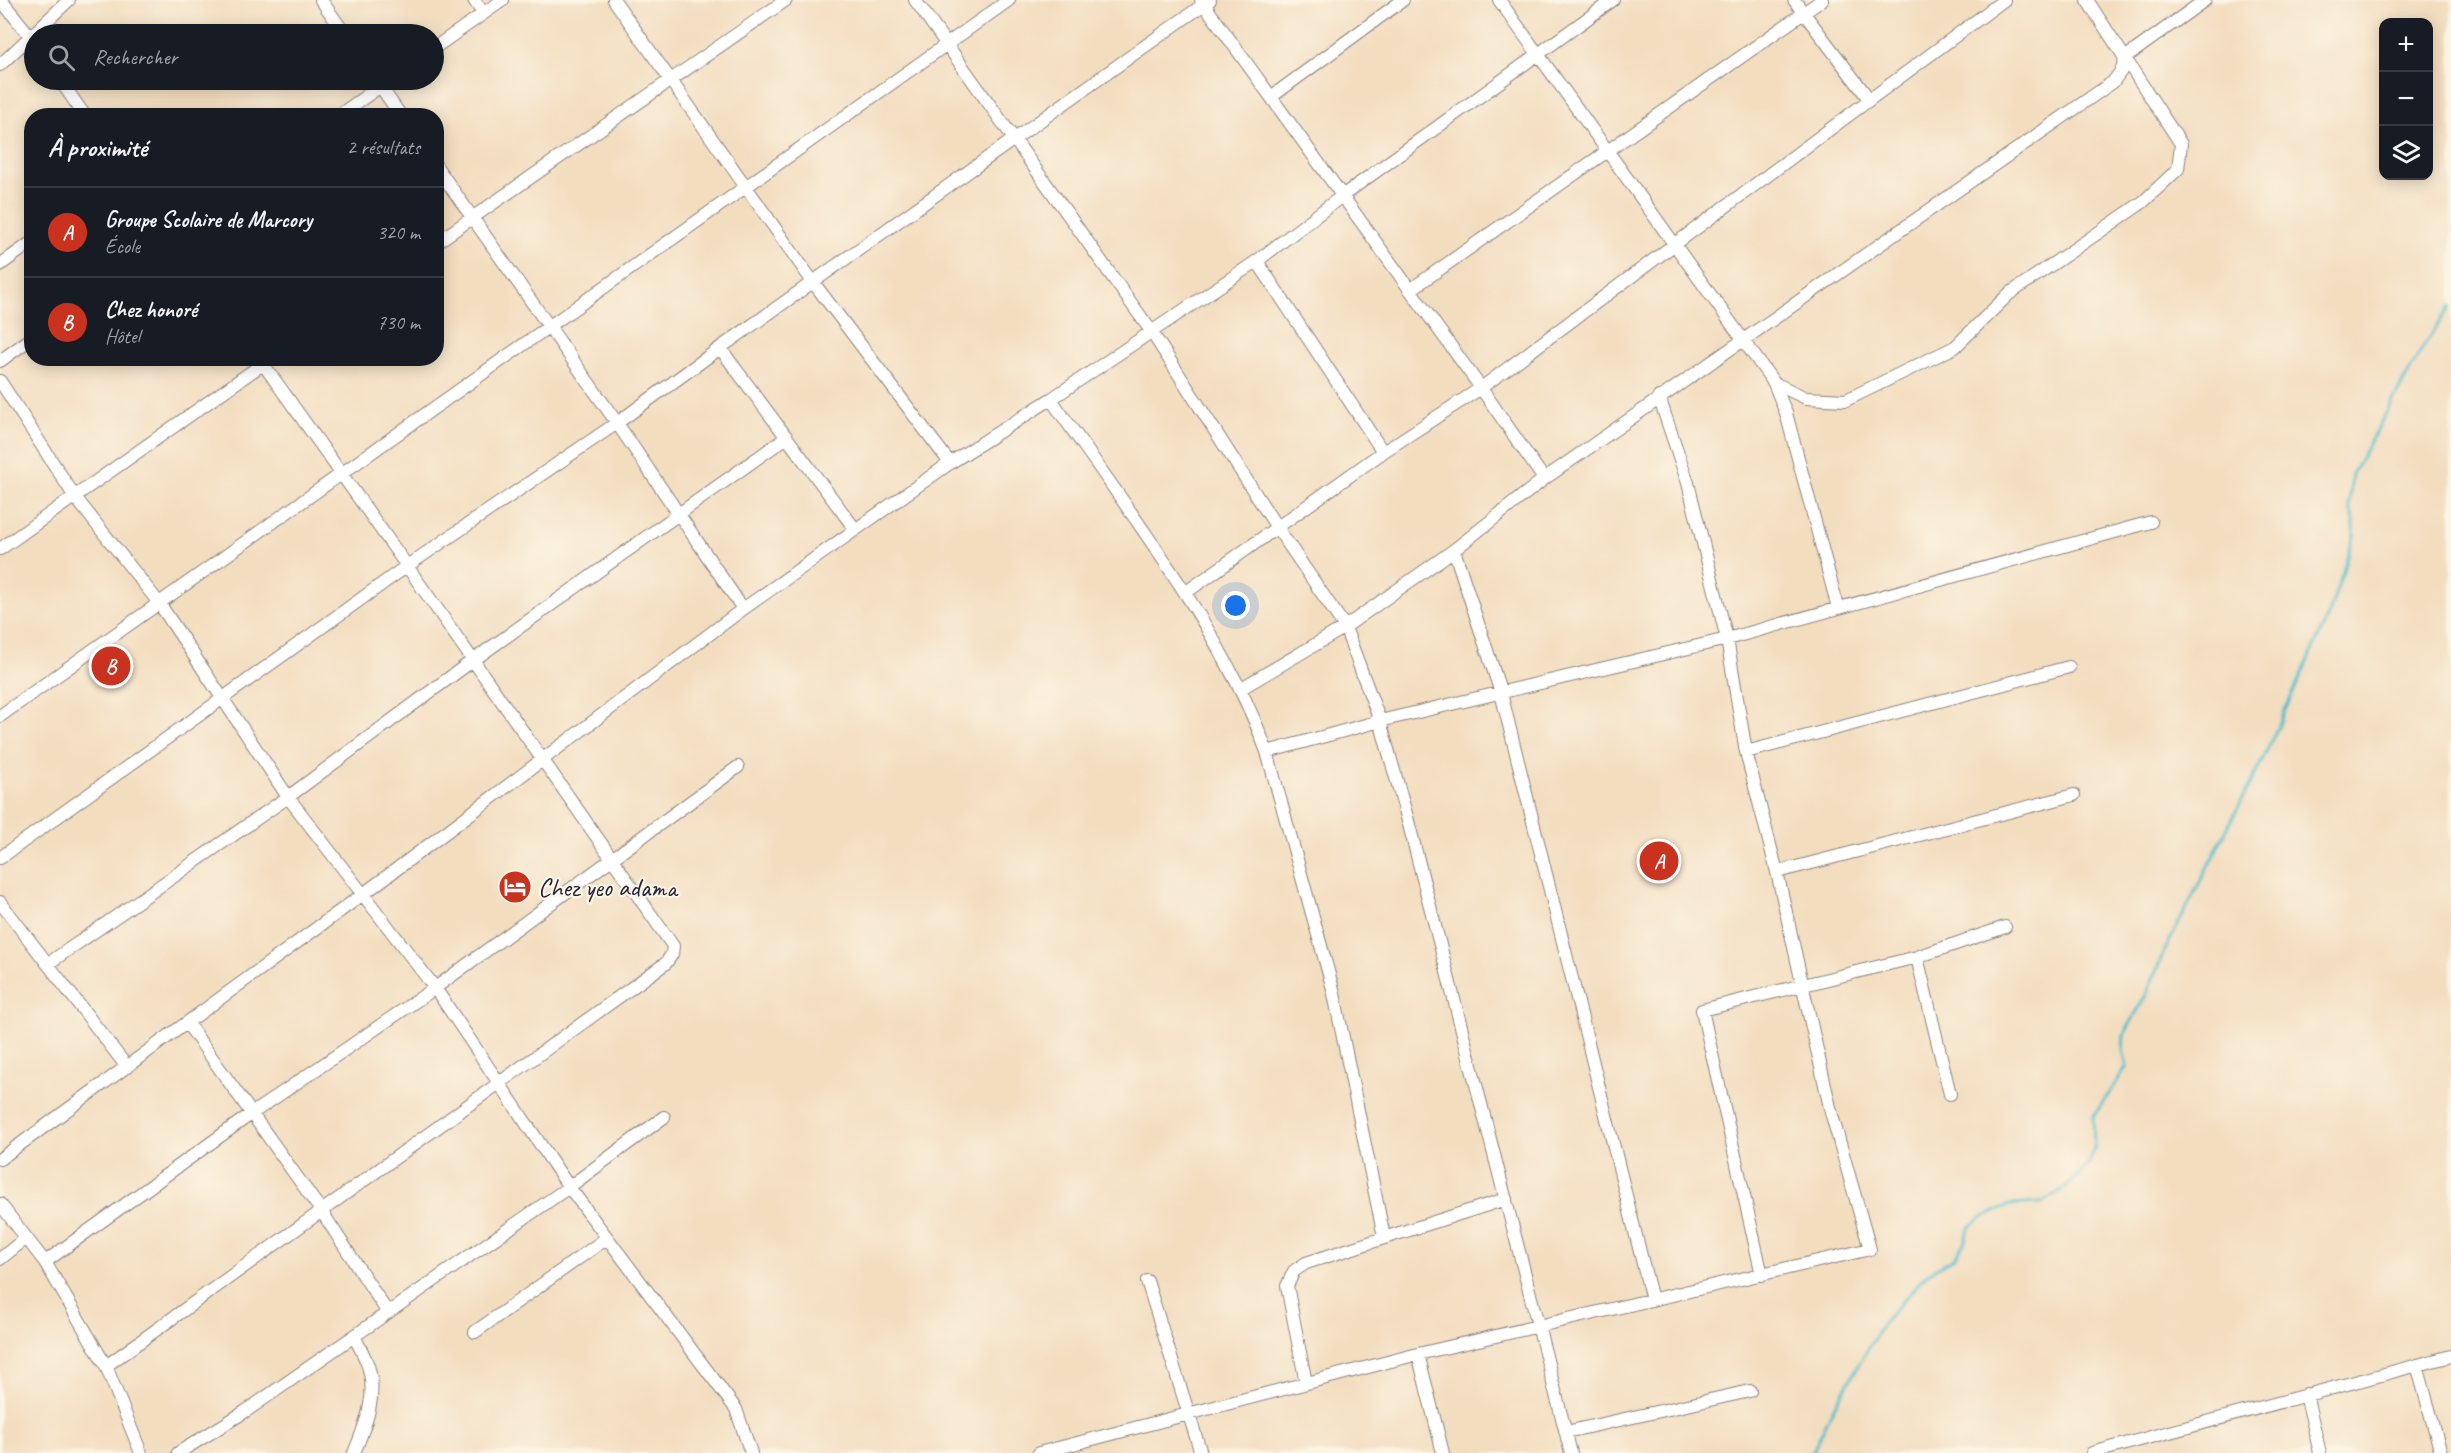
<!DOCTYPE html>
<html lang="fr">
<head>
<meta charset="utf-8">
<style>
	:root { --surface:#171b24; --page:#242831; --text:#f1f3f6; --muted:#9ea1a6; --line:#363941; --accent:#c8321e }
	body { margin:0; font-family:Caveat,sans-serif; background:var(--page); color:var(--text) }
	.controls { position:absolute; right:18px; top:18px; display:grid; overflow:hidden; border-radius:12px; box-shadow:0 3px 15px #0003 }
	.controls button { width:54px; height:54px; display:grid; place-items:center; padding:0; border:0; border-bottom:2px solid var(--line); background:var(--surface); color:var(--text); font:30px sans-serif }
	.you { position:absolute; left:1236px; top:606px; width:21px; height:21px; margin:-15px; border:4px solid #fff; border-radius:50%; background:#1a73e8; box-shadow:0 0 0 9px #1a73e833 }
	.badge { display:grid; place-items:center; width:39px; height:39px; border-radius:50%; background:var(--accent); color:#fff; font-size:20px; font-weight:700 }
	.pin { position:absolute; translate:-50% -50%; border:3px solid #fff; box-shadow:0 2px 6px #0006 }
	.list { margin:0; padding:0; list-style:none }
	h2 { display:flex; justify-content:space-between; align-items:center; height:78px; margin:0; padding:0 24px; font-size:26px }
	h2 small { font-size:20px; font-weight:400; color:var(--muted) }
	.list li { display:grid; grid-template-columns:39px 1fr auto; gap:18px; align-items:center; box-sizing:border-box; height:90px; padding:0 24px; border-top:2px solid var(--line) }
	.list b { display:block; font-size:22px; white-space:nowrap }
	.list p { margin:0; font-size:20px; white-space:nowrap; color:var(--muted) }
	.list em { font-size:20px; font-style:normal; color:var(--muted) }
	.icon { flex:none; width:33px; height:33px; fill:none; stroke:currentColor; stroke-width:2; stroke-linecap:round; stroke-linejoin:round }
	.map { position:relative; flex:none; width:2451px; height:1453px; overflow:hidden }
	.search { position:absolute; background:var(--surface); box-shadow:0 3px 15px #0003; left:24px; top:24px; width:420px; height:66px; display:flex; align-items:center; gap:15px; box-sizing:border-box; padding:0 21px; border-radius:33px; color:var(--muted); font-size:22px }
	.panel { position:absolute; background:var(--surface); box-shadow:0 3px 15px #0003; left:24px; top:108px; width:420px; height:258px; border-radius:24px }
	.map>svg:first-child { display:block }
</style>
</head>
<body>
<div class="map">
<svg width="2451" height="1453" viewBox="0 0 2451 1453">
	<rect width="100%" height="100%" fill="#fcf5e5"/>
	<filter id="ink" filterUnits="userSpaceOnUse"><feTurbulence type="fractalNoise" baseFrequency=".0167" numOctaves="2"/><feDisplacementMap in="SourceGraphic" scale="12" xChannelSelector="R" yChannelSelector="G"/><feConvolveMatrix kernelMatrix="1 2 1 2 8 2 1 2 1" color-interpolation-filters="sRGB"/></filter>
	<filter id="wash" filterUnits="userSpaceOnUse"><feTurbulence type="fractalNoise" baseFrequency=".008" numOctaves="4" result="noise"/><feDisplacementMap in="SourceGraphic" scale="24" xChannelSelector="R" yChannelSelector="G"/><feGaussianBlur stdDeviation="1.35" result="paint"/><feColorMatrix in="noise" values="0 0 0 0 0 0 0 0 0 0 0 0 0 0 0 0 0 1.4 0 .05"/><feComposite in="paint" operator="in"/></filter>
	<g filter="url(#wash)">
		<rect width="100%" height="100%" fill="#f3ddbf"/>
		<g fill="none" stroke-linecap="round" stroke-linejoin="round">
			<!-- stream -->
			<path stroke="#50bcca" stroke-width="3" d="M 1812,1453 L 1833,1409 L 1883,1323 L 1928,1273 L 1954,1258 L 1964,1243 L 1969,1228 L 1981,1218 L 2009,1205 L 2041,1203 L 2067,1187 L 2089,1164 L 2094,1149 L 2093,1117 L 2127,1067 L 2123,1051 L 2124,1035 L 2147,993 L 2164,952 L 2263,759 L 2329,614 L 2354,536 L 2354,521 L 2349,505 L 2352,474 L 2423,347 L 2451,306"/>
		</g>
	</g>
	<g filter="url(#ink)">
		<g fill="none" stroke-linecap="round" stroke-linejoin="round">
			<defs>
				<path id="minor" d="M 1,0 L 34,41
					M 321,0 L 345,34
					M 474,0 L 483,13
					M 614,0 L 813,282 L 950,463
					M 915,0 L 1151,331 L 1276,526 L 1345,627 L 1380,721 L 1407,817 L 1571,1453
					M 1201,0 L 1481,388 L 1544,479
					M 1499,0 L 1774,383 L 1786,413 L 1838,608
					M 1794,0 L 1869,99
					M 434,48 L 503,0
					M 0,65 L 69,0
					M 60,80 L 85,116
					M 376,80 L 401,116
					M 1271,97 L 1403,0
					M 338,116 L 389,80
					M 436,166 L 617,423 L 743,609
					M 436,243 L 786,0
					M 1257,261 L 1383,452
					M 0,265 L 32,242
					M 1410,290 L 1822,0
					M 720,348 L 855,529
					M 0,361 L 32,338
					M 0,381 L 75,497 L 159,603 L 288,797 L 435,988 L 569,1187 L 736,1409 L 751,1453
					M 1774,383 L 1806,398 L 1846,400 L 1955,347 L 2009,294 L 2143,202 L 2178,169 L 2181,144 L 2087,0
					M 1051,399 C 1126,508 1222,628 1267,752 L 1333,989 L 1384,1237
					M 0,549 L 271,358
					M 1454,550 L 1501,693 L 1652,1300
					M 1185,593 L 1383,452 L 1481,388 L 2004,0
					M 1240,689 L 1345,627 L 1454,550 L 1544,479 L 2113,82 L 2121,71 L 2126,57 L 2205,0
					M 0,716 L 1009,0
					M 1267,752 L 1380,721 L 1727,639 L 2151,522
					M 1746,752 L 2069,667
					M 0,858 L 407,566 L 617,423 L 720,348 L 1210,0
					M 1777,872 L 2074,795
					M 0,902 L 127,1067
					M 1917,957 L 1950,1094
					M 49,963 L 288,797 L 472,661 L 787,437
					M 187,1023 L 322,1212 L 388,1313
					M 0,1159 L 362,895 L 743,609 L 950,463 L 1051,399 L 1257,261 L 1342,196 L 1613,0
					M 0,1204 L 45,1262 L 106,1366 L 141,1453
					M 0,1259 L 26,1238
					M 45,1262 L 251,1114 L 435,988 L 738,767
					M 1762,1275 L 1702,1010 L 1917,957 L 2005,927
					M 1147,1281 L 1201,1453
					M 475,1332 L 607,1238
					M 1418,1354 L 1443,1453
					M 2417,1365 L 2441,1453
					M 106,1366 L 666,963 L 672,954 L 673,946 L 407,566 L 259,358
					M 1306,1383 L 1287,1286 L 1294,1271 L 1306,1263 L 1506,1199
					M 2306,1394 L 2320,1453
					M 1566,1432 L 1750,1391
					M 178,1453 L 246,1411 L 569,1187 L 664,1117
					M 354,1453 C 365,1426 378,1396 368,1366 C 365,1356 359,1346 354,1336
					M 1039,1453 L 1418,1354 L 1870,1249 L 1831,1112 L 1777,872 L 1746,752 L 1727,639 L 1688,483 L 1659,397
					M 2092,1453 L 2451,1356"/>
			</defs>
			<!-- minor casing -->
			<use href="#minor" stroke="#8a807d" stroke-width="14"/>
			<!-- minor -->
			<use href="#minor" stroke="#fff" stroke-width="12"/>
		</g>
	</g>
	<!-- icons -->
	<defs>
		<symbol id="hotel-disc" viewBox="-11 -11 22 22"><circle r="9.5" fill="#c8321e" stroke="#fcf5e5"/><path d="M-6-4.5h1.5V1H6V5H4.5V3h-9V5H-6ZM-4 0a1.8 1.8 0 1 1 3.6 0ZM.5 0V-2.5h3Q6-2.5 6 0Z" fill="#fff"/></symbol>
	</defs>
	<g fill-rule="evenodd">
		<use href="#hotel-disc" x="496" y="868" width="38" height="38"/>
	</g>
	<g text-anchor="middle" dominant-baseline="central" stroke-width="4.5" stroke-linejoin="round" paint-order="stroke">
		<!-- poi labels -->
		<g font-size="26" fill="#22223b" stroke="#fcf5e5" text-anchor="start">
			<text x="538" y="887">Chez yeo adama</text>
		</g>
	</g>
</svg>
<div class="controls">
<button>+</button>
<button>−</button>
<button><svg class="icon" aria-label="layers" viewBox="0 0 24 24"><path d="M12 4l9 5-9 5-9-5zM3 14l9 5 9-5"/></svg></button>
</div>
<div class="you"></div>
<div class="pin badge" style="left:1659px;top:861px">A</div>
<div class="pin badge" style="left:111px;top:666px">B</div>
<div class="search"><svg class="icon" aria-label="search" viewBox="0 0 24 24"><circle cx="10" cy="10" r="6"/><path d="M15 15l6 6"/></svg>Rechercher</div>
<section class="panel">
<h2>À proximité<small>2 résultats</small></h2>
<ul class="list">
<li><span class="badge">A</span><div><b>Groupe Scolaire de Marcory</b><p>École</p></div><em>320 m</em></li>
<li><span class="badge">B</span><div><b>Chez honoré</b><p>Hôtel</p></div><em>730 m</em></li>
</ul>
</section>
</div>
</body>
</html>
